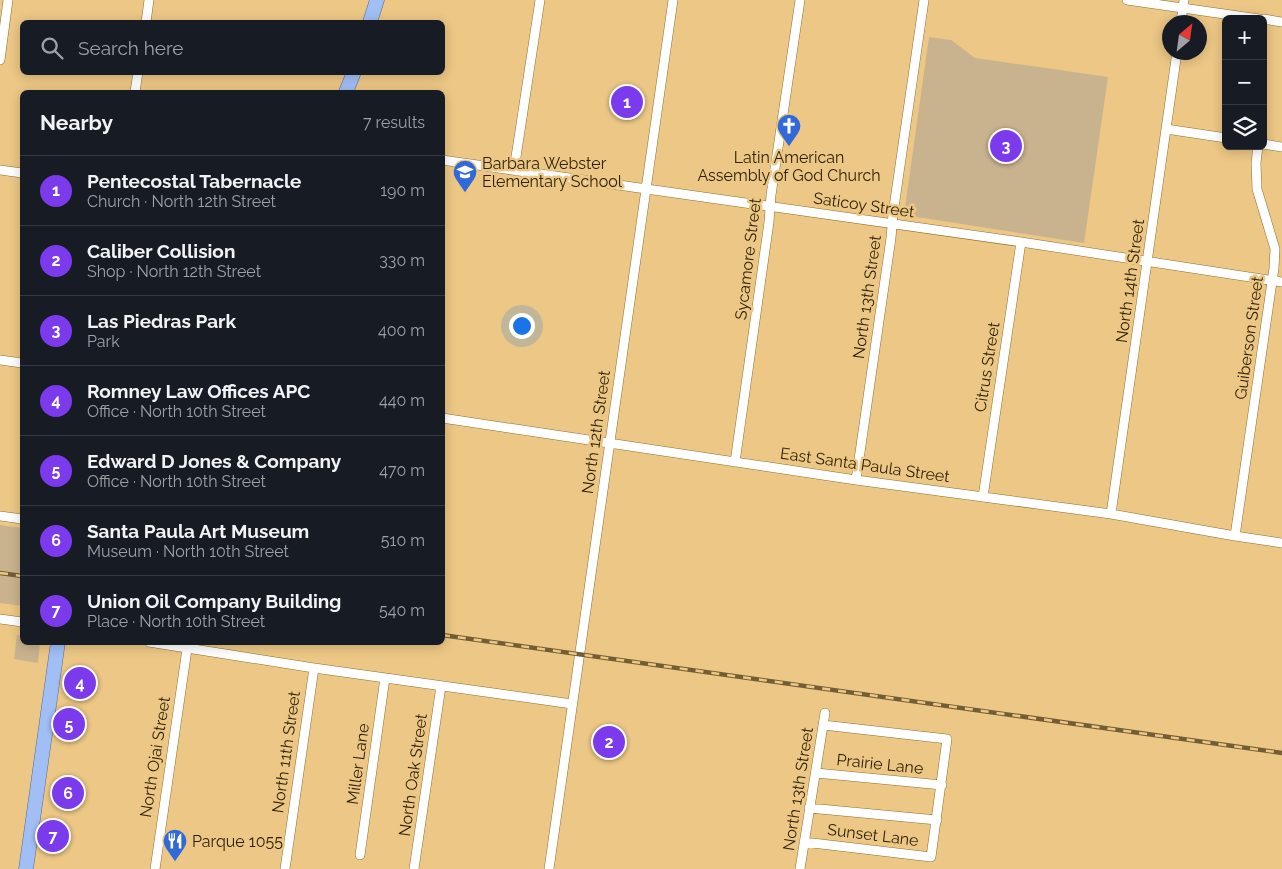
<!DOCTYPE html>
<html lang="en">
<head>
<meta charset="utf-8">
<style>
	:root { --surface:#171b24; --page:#20242c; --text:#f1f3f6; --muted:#9ea1a6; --line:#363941; --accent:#7c3aed }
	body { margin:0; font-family:Raleway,sans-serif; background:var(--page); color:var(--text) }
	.controls { position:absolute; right:15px; top:15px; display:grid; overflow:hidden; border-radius:8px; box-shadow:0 2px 12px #0003 }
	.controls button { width:45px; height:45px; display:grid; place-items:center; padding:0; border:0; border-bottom:1px solid var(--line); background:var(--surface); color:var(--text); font:25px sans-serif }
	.compass { position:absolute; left:1162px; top:15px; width:45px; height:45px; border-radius:50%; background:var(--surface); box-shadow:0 2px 12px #0003; rotate:29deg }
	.you { position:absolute; left:521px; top:325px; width:18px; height:18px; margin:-12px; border:4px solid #fff; border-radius:50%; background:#1a73e8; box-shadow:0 0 0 8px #1a73e833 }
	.badge { display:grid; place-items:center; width:32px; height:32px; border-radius:50%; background:var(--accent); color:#fff; font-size:16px; font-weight:700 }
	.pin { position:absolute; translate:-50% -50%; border:2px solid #fff; box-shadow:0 1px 5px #0006 }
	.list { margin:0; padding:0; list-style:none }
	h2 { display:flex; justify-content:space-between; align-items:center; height:65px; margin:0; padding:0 20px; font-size:21px }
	h2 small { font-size:16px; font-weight:400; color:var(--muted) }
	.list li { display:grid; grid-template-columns:32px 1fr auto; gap:15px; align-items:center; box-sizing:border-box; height:70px; padding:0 20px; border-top:1px solid var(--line) }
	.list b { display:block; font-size:19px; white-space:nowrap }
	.list p { margin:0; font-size:16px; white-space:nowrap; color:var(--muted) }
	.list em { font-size:16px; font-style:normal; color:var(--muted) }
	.icon { flex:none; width:28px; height:28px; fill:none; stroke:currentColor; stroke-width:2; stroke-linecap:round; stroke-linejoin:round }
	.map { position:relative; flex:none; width:1282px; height:869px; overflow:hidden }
	.search { position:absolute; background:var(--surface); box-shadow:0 2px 12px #0003; left:20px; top:20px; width:425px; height:55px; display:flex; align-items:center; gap:12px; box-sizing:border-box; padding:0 18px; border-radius:8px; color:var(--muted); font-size:19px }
	.panel { position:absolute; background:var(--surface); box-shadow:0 2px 12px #0003; left:20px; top:90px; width:425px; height:555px; border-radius:8px }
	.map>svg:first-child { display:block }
</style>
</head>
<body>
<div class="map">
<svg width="1282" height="869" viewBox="0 0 1282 869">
	<rect width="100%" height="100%" fill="#ecc785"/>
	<!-- green -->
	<path fill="#c9b38e" d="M 929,37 L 951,40 L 975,58 L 1108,77 L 1084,243 L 904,215 Z
		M 0,525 L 22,528 L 22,606 L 0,603 Z
		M 17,635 L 22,636 L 22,642 L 40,643 L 38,663 L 14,659 Z"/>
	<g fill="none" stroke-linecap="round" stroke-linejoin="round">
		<defs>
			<path id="minor" d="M 1127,0 L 1259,19
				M 1263,19 L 1282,22
				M 146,22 L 149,0
				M 1181,22 L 1184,0
				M 0,60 L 8,0
				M 135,92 L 138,72
				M 1166,129 L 1226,138
				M 1263,144 L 1282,147
				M 442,160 L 1021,242 L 1282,282
				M 0,170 L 22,173
				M 514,170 L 540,0
				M 0,360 L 22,363
				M 442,418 L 856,480 L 1111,514 L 1235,536 L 1282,543
				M 735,462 L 769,222 L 771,195 L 800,0
				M 856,480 L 891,238 L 893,214 L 924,0
				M 983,497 L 1021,242
				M 1111,514 L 1177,52
				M 0,516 L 22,519
				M 1235,536 L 1274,268 L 1275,249 L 1257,189 L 1256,163 L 1258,146
				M 0,619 L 22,622
				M 149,642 L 314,668 L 572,704
				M 816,773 L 942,785
				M 809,808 L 937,820
				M 804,842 L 931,857 L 947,739 L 823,725
				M 360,855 L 385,678
				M 155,869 L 187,649
				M 285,869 L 314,668
				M 414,869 L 441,686
				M 549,869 L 673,0
				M 800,869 L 825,713"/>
			<path id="primary" d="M 370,22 L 377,0
				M 346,92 L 354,72
				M 26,869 L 58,642"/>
		</defs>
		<!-- minor casing -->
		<use href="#minor" stroke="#8f6e2b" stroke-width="10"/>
		<!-- primary casing -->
		<use href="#primary" stroke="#4f6a9c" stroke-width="15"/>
		<!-- minor -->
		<use href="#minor" stroke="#fff" stroke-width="9"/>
		<!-- primary -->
		<use href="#primary" stroke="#a1bef5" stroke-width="14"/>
		<defs>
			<path id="rail" d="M 0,573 L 22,576
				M 442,635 L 1282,753"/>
		</defs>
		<!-- rail casing -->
		<use href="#rail" stroke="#735d33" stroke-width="4.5"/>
		<!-- rail -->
		<use href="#rail" stroke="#ecc785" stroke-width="2.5" stroke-dasharray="8" stroke-linecap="butt"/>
	</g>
	<!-- icons -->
	<defs>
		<symbol id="church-pin" viewBox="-11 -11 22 30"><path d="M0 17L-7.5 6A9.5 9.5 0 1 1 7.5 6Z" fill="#316ad8" stroke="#ecc785"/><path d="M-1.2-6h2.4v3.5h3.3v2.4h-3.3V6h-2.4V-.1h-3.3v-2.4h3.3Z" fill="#fff"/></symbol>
		<symbol id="school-pin" viewBox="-11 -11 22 30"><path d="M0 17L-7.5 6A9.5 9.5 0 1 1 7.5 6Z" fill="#316ad8" stroke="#ecc785"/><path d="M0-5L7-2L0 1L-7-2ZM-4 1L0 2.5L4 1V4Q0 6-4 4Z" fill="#fff"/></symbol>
		<symbol id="restaurant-pin" viewBox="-11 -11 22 30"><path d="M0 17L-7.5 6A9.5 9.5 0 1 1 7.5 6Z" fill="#316ad8" stroke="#ecc785"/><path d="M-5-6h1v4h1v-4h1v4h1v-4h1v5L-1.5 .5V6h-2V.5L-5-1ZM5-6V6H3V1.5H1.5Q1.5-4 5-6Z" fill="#fff"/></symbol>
	</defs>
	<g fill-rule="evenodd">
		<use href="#church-pin" x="775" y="112" width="28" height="38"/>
		<use href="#school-pin" x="451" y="158" width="28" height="38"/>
		<use href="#restaurant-pin" x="161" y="827" width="28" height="38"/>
	</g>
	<g text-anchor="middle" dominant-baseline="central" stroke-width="5" stroke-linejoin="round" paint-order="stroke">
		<!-- poi labels -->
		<g font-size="16" fill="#2c1f03" stroke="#ecc785" text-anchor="start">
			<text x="789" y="157" text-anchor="middle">Latin American<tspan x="789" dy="18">Assembly of God Church</tspan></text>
			<text x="482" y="163">Barbara Webster<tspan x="482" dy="18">Elementary School</tspan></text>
			<text x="192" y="841">Parque 1055</text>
		</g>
		<!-- street labels -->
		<g font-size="16" fill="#2c1f03" stroke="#ecc785">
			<text transform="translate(864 205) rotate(8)">Saticoy Street</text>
			<text transform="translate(748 259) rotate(-83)">Sycamore Street</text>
			<text transform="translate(1130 281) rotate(-82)">North 14th Street</text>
			<text transform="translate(867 297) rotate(-82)">North 13th Street</text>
			<text transform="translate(1249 338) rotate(-82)">Guiberson Street</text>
			<text transform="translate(987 367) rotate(-81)">Citrus Street</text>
			<text transform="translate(596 432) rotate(-82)">North 12th Street</text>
			<text transform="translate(865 465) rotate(8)">East Santa Paula Street</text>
			<text transform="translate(286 752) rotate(-82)">North 11th Street</text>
			<text transform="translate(155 757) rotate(-81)">North Ojai Street</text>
			<text transform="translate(358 764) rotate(-82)">Miller Lane</text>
			<text transform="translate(880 764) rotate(6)">Prairie Lane</text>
			<text transform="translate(413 775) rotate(-82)">North Oak Street</text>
			<text transform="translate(798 789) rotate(-81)">North 13th Street</text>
			<text transform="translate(873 835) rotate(7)">Sunset Lane</text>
		</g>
	</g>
</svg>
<div class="controls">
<button>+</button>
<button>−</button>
<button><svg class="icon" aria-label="layers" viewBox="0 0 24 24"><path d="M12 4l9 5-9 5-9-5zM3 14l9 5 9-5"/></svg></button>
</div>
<svg class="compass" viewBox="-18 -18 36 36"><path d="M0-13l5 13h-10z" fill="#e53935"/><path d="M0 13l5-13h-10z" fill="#9ea1a6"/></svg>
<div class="you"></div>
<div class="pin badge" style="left:627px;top:102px">1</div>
<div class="pin badge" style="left:609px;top:742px">2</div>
<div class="pin badge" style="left:1006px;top:146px">3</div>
<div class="pin badge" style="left:80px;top:683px">4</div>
<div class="pin badge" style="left:69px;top:724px">5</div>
<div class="pin badge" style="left:68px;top:793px">6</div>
<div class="pin badge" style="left:53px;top:836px">7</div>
<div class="search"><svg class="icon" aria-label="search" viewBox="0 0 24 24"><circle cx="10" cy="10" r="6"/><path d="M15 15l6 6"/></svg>Search here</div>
<section class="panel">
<h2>Nearby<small>7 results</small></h2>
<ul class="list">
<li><span class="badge">1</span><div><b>Pentecostal Tabernacle</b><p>Church · North 12th Street</p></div><em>190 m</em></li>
<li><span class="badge">2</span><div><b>Caliber Collision</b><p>Shop · North 12th Street</p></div><em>330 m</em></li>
<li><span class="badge">3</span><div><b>Las Piedras Park</b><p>Park</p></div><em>400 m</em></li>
<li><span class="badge">4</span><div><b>Romney Law Offices APC</b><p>Office · North 10th Street</p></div><em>440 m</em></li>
<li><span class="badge">5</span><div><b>Edward D Jones &amp; Company</b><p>Office · North 10th Street</p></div><em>470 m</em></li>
<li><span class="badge">6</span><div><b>Santa Paula Art Museum</b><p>Museum · North 10th Street</p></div><em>510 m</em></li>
<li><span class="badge">7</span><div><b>Union Oil Company Building</b><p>Place · North 10th Street</p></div><em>540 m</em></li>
</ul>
</section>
</div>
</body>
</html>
